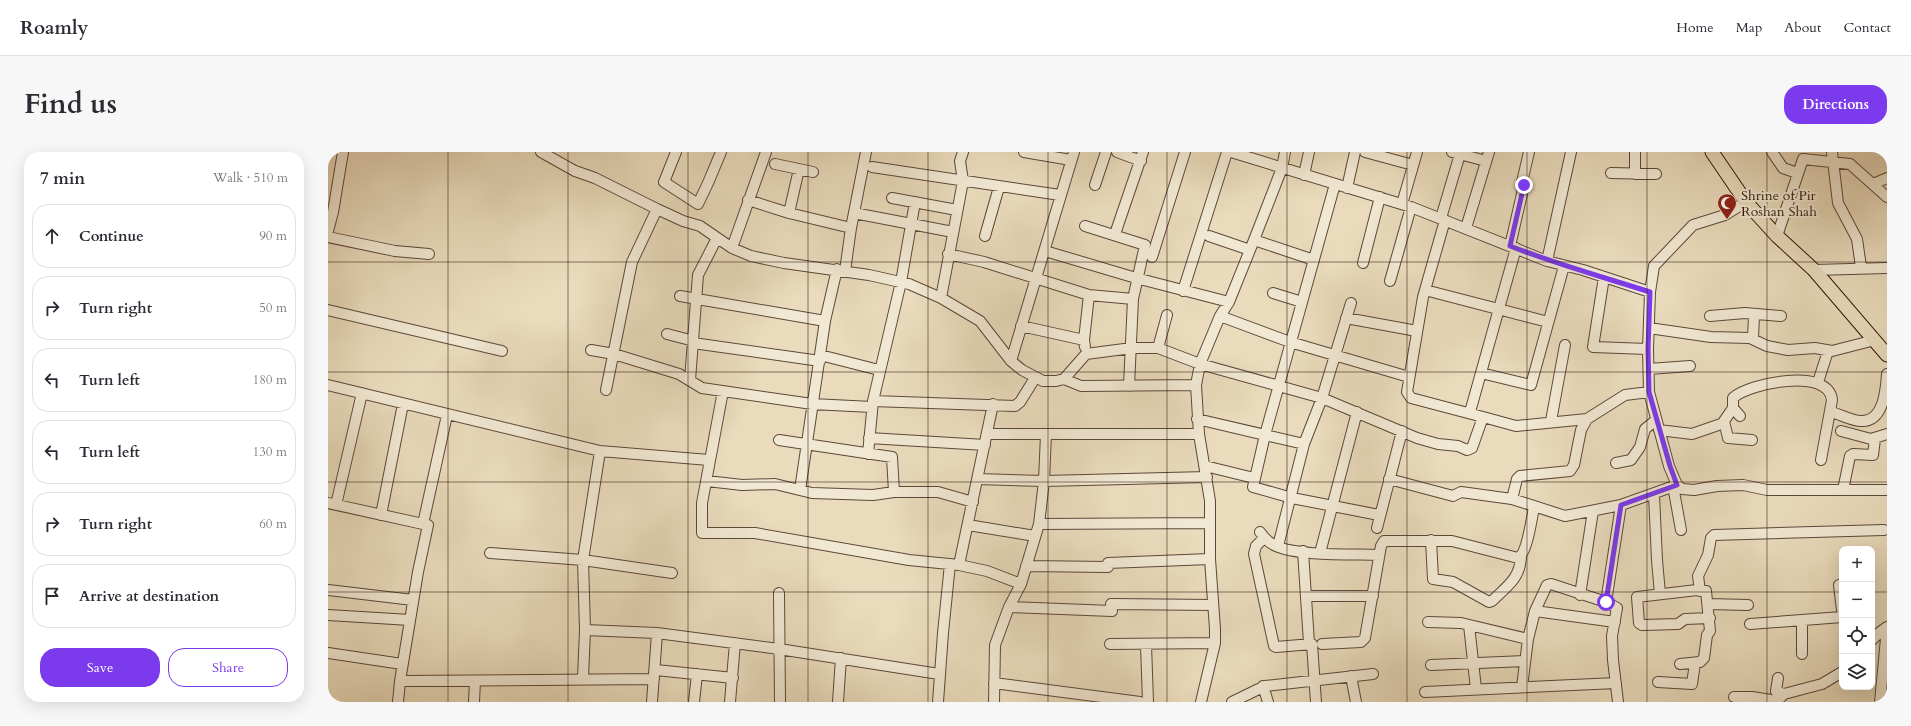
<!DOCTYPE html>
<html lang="en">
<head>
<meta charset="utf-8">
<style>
	:root { --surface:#fff; --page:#f7f7f7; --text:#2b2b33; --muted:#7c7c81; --line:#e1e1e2; --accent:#7c3aed }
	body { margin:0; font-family:Cardo,serif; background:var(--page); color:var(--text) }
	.controls { position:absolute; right:12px; bottom:12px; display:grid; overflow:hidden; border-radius:8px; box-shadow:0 4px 16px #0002 }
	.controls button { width:36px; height:36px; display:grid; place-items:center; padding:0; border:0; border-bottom:1px solid var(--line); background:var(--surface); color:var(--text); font:20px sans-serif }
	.stop { position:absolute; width:12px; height:12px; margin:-9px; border:3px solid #7c3aed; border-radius:50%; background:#fff }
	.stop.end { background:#7c3aed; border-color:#fff; box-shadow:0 1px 4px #0008 }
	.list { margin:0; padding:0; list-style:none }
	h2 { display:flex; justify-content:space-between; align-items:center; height:52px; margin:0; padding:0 16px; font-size:17px }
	h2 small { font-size:13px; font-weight:400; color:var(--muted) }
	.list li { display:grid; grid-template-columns:26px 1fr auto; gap:12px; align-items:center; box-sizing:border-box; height:64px; margin:0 8px 8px; padding:0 8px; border:1px solid var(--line); border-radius:16px }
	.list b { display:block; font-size:15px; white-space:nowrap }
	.list em { font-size:13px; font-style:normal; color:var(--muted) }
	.actions { display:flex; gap:8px; padding:12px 16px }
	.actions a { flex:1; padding:9px 0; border:1px solid var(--accent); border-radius:16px; text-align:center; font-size:14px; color:var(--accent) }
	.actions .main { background:var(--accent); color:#fff }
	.icon { flex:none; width:22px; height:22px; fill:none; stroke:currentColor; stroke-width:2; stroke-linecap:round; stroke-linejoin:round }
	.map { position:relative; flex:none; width:1559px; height:550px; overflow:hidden; border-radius:16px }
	header { display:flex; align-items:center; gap:24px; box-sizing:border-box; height:56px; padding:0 20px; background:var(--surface); border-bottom:1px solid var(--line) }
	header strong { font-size:19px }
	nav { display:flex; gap:22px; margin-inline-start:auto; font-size:14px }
	.intro { display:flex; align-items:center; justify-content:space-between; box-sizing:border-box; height:96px; padding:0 24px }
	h1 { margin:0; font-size:28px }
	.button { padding:10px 18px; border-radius:16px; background:var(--accent); color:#fff; font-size:14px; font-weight:700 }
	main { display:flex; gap:24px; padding:0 24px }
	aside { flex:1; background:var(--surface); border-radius:16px; box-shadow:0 4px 16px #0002 }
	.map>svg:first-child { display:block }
</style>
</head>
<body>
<header>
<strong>Roamly</strong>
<nav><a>Home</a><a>Map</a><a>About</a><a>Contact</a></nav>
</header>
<div class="intro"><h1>Find us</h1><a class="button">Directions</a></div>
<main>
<aside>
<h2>7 min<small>Walk · 510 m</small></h2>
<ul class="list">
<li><svg class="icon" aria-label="ahead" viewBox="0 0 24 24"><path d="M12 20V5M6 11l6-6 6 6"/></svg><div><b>Continue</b></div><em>90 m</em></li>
<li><svg class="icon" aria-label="right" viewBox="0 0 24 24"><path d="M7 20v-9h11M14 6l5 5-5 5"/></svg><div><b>Turn right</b></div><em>50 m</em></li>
<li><svg class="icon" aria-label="left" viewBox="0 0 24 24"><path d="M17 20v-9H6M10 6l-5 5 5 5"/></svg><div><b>Turn left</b></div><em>180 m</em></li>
<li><svg class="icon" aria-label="left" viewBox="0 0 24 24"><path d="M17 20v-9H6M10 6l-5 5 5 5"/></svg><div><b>Turn left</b></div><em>130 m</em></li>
<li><svg class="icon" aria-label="right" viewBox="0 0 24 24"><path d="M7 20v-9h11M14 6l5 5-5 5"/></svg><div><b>Turn right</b></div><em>60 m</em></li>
<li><svg class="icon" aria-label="arrive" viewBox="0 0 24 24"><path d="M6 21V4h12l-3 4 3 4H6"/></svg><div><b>Arrive at destination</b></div></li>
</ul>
<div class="actions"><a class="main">Save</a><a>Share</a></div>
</aside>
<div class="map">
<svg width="1559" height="550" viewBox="0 0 1559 550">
	<rect width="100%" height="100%" fill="#e9dbbc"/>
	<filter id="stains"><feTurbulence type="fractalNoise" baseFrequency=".005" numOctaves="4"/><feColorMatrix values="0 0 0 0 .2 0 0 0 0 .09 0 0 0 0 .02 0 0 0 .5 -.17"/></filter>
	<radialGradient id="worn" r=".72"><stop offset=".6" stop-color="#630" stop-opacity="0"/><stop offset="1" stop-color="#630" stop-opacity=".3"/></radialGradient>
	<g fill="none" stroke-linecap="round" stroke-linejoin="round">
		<defs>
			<path id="minor" d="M 213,0 L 247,19 L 267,26 L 329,57 L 355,69 L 372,74 L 404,96 L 423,104 L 456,111 L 541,123 L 581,132 L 613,146 L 652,169 L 683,209 L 694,218 L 715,229 L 728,229 L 736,227 L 758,202 L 804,196 L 830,196 L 872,212 L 994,246 L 1089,286 L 1110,292 L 1130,294 L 1139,298 L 1144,296 L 1155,265 L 1188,274 L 1259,267 L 1297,243 L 1321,240
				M 348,0 L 336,30 L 370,52 L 380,31 L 393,0
				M 696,0 L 743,8
				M 789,0 L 813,9
				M 903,0 L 1083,55 L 1219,109 L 1255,118 L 1322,140
				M 1037,0 L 1085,13
				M 1124,0 L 1158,9
				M 1444,0 L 1455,16 L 1469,21
				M 1504,0 L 1510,51 L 1529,87 L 1533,115
				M 447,12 L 485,20
				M 544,15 L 732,43
				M 1283,21 L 1328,22
				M 1307,22 L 1307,0
				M 976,23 L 981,0
				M 1007,32 L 937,283 L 925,335 L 964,346 L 1051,363
				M 1545,32 L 1559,26
				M 767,33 L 778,0
				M 1019,36 L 1027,0
				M 564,46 L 629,58
				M 420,48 L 461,61 L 523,76
				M 1418,50 L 1397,63 L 1365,73 L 1326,114 L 1322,140 L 1320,197 L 1321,240 L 1341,314 L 1349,333 L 1354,337 L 1366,338 L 1389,334 L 1415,333 L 1439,338 L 1559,338
				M 1074,52 L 1089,0
				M 461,61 L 471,17
				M 526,61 L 625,80
				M 1113,66 L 1132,2
				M 1117,68 L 1095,145 L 1079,240 L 1083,246 L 1155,265
				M 757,74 L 817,93 L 805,147 L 801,234
				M 1138,76 L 1161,0
				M 0,79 L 5,60 L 15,0
				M 787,82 L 815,0
				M 657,84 L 671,35
				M 881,84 L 922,98
				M 1449,84 L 1475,7 L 1522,12 L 1559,45
				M 0,85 L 67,99 L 101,102
				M 926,88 L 986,108
				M 1182,94 L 1196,33 L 1194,30 L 1201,0
				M 404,96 L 438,0
				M 717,99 L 808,126 L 901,150
				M 620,102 L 656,110 L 761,143 L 805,147
				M 824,105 L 857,0
				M 1219,109 L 1243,0
				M 1035,111 L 1052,45
				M 1486,118 L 1559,116
				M 517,119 L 523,76 L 538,0
				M 1276,125 L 1265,195 L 1320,197
				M 1062,129 L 1083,55
				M 1097,138 L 1220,170
				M 855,139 L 899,0
				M 945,141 L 974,150
				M 352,144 L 497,169
				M 613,146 L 635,29 L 632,9 L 635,0
				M 0,158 L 174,199
				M 892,164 L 962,190 L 1081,225
				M 1382,164 L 1417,161 L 1453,164
				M 1018,166 L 1089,179
				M 693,174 L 756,188
				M 1321,176 L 1383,185 L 1422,186 L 1439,194 L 1460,198 L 1487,196 L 1504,199 L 1547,188
				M 339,182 L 366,189
				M 1425,187 L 1426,162
				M 365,191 L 492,209
				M 757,195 L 756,188 L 761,143
				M 830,196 L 839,163
				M 263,198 L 286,202 L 351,222 L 374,236 L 484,252 L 544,255
				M 492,203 L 551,218
				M 683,209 L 746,0
				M 1321,217 L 1362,214
				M 1153,221 L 1203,233 L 1236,114
				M 736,227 L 753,234 L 868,233
				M 362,228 L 370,123 L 389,86
				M 1490,230 L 1500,199
				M 0,233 L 272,299 L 381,308
				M 278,238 L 304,110 L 329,57
				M 395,239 L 374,351 L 374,381 L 427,381 L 581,408 L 631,413 L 659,419 L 693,432
				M 545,249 L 687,254 L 692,250 L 707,226
				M 1405,256 L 1396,269 L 1400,286 L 1424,288
				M 1142,260 L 1188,96
				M 1503,260 C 1512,262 1523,269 1533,269 C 1556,270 1558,237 1559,222
				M 119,263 L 95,372 L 100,373 L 90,420 L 72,529 L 326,527
				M 1412,264 L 1405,256 L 1405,246 C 1421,231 1501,215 1504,248 L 1493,308
				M 869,267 L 976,292
				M 1223,269 L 1237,193
				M 1331,278 L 1364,282 L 1396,271
				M 1513,279 L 1543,287 L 1559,282
				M 659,282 L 871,282
				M 541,286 L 657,293
				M 451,288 L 564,305 L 566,340
				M 540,302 L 545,249 L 573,130 L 587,50
				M 1288,311 L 1303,308 L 1312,295 L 1317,277 L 1328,268
				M 877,314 L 926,326
				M 650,327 L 716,329 L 879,325
				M 1061,327 L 1125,344 L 1133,340 L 1184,347 L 1237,364 L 1293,353 L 1349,333
				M 379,329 L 414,333 L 447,332 L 484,341 L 545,343 L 566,340 L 610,340 L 645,350
				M 1345,334 L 1353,378
				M 472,338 L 497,169 L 509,117
				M 1515,338 L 1522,304 L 1525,302 L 1545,303 L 1547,287
				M 1326,343 L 1329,408 L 1332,442
				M 1184,347 L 1189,327 L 1192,324 L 1242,319 L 1246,313 L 1253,278 L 1259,267
				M 0,351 L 95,372
				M 8,353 L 34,241
				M 53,363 L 75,252
				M 711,372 L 882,371
				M 640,373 L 707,384
				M 1049,376 L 1074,279
				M 932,380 C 936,386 941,391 948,394 C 969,404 1026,402 1051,403
				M 936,386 L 928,394 L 926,402 L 946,494 L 948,495 L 984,492 L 988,550
				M 1103,388 L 1105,427 L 1125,430 L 1161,450 L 1164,449 C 1178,435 1192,427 1193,405
				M 950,394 L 976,292 L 994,246 L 1023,151
				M 975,399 L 981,491
				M 162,401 L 255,408 L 344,421
				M 992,401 L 1029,260
				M 631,413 L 665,252
				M 698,414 L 780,415 L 780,411 L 882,407
				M 1511,433 L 1514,458
				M 0,438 L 85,448
				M 1372,439 L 1370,424 L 1380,403 L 1383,386 L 1386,383 L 1556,378
				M 451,441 L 452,550
				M 1252,443 L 1265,359
				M 978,444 L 1045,444
				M 1278,450 L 1293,353
				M 1380,452 L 1420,453
				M 681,455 L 784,459 L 783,452 L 885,453
				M 1207,459 L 1287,470
				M 0,463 L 82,468
				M 1474,468 L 1474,502
				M 1100,470 L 1133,471 L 1200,487
				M 1422,472 L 1514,465
				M 1141,473 L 1148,537
				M 257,478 L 329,481 L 451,497 L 611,522
				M 1544,488 L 1552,480 L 1559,475
				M 782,492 L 887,491
				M 994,492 L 1033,490 L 1037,486 L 1053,394 L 1056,389 L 1124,389 L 1190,406 C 1199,402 1204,365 1206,355
				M 818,493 L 820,550
				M 0,501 L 74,512
				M 1352,512 L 1372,510 L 1376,506 L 1379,483 L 1382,479 L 1378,439 L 1369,438 L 1309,445 L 1311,471 L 1314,473 L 1350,472 L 1357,467 L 1382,466
				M 1103,513 L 1197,509
				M 328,518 L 405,526
				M 1023,524 L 1028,550
				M 255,526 L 257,478 L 255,408 L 272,299
				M 1450,526 L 1448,539 L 1456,542
				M 1330,530 L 1364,532 L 1367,511
				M 666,531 L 812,550
				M 935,534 L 940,550
				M 1194,535 L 1200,487 L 1207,459 L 1219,433 L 1223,432 L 1278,450 L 1289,456 L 1284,484 L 1285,508 L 1290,550
				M 1097,540 L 1288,531
				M 1406,545 L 1424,545 L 1449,549
				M 70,550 L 72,529
				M 146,550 L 147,529
				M 324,550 L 329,481
				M 366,550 L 369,522
				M 402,550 L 407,491
				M 510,550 L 513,506
				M 610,550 L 615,481 L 622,412
				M 666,550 L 667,493 L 681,455 L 693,432 L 711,372 L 716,329 L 718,282
				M 873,550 L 887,491 L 887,477 L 882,407 L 882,349 L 871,282 L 868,233 L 872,212 L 892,164 L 901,150 L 926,88 L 954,16 L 957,0
				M 904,550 L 937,534 L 1045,522
				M 1448,550 L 1456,542 L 1494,532 L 1514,520
				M 1552,550 L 1559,476"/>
			<path id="major" d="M 1384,0 L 1418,50 L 1449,84 L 1486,118 L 1559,203"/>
		</defs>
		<!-- minor casing -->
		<use href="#minor" stroke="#5c483a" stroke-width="12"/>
		<!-- major casing -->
		<use href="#major" stroke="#2d170e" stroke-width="15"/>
		<!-- minor -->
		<use href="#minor" stroke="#f1e8d3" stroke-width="10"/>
		<!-- major -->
		<use href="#major" stroke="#e9dbbc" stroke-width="13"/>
	</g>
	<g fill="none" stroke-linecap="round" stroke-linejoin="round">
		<!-- route -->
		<path stroke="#7c3aed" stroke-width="5" d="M 1196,33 L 1182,94 C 1228,112 1275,125 1322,140 L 1320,197 L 1321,240 L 1342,314 L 1349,333 L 1293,353 L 1278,450"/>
	</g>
	<!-- grid -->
	<path fill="none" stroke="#2d170e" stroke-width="1" stroke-opacity="0.55" d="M 120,0 L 120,550M 240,0 L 240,550M 360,0 L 360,550M 480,0 L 480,550M 600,0 L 600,550M 720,0 L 720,550M 839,0 L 839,550M 959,0 L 959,550M 1079,0 L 1079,550M 1199,0 L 1199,550M 1319,0 L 1319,550M 1439,0 L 1439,550M 0,110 L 1559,110M 0,220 L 1559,220M 0,330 L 1559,330M 0,440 L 1514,440M 1544,440 L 1559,440"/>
	<!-- icons -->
	<defs>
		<symbol id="mosque-pin" viewBox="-11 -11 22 30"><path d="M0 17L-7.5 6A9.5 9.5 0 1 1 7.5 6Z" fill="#8f2418" stroke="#f1e8d3"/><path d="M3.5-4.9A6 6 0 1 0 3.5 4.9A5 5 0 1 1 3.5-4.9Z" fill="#fff"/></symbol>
	</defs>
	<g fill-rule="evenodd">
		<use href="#mosque-pin" x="1388" y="40" width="22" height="30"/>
	</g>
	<g text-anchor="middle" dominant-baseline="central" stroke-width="4" stroke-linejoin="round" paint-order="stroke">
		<!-- poi labels -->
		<g font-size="14" fill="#2d170e" stroke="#f1e8d3" text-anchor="start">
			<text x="1413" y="43">Shrine of Pir<tspan x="1413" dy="16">Roshan Shah</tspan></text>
		</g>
	</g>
	<rect width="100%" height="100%" filter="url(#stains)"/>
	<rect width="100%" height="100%" fill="url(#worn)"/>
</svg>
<div class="controls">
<button>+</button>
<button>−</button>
<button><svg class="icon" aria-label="locate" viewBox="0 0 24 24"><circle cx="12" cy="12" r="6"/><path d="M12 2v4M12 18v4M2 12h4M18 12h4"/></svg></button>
<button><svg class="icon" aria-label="layers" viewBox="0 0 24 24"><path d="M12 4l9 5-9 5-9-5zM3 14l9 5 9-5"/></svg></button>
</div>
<div class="stop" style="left:1278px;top:450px"></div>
<div class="stop end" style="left:1196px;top:33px"></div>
</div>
</main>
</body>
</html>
